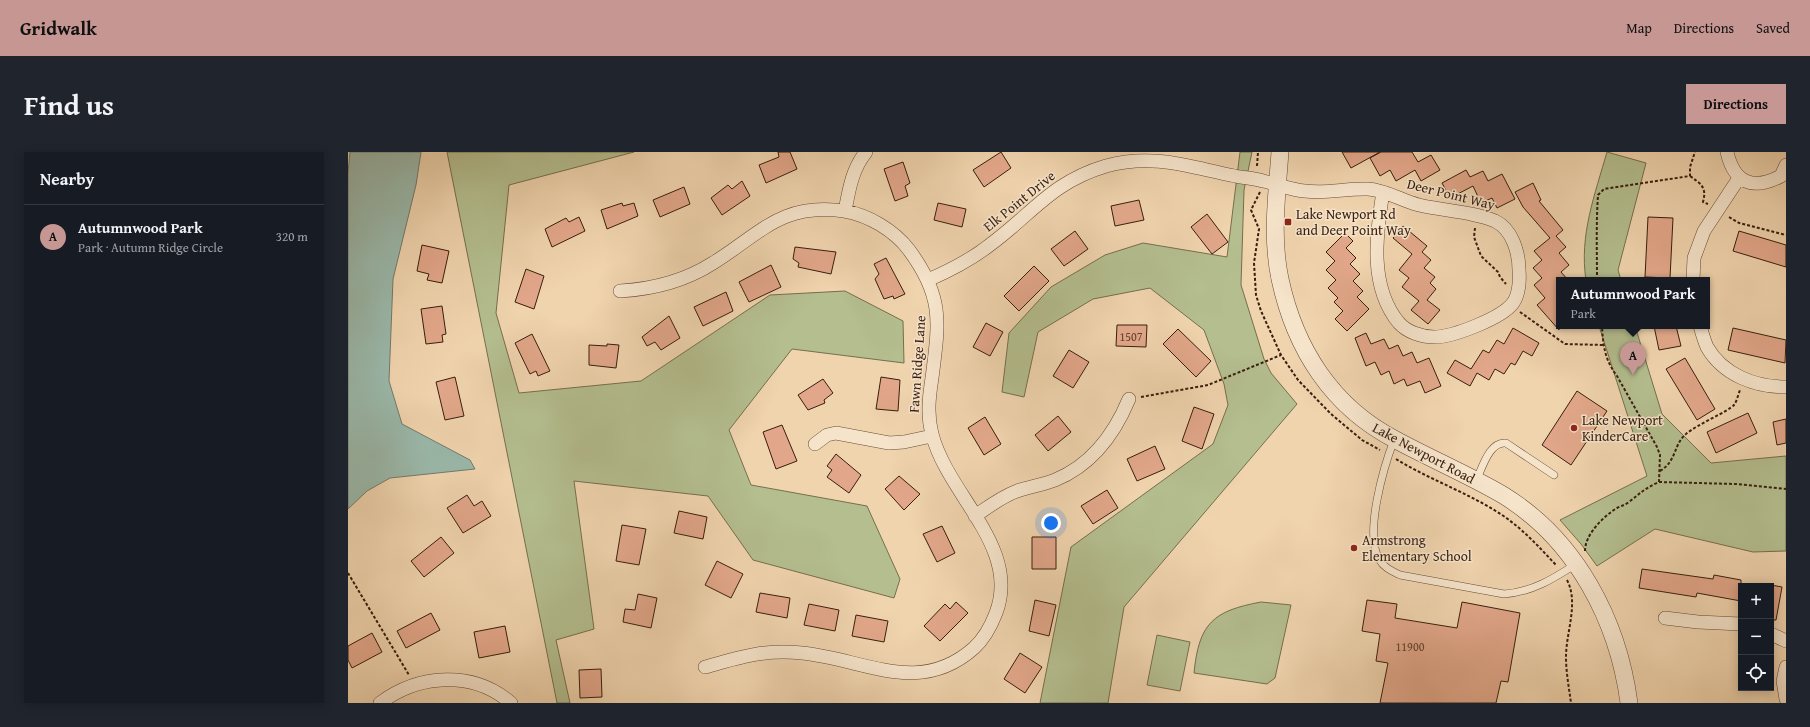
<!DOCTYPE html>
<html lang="en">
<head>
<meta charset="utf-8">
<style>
	:root { --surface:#171b24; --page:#20242c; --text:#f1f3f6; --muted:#9ea1a6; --line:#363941; --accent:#c59692 }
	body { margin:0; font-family:"Gentium Book Plus",serif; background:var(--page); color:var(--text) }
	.controls { position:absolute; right:12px; bottom:12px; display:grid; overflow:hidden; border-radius:0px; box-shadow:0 2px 10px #0003 }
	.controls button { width:36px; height:36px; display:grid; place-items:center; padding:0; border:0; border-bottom:1px solid var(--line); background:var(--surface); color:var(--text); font:20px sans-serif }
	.you { position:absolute; left:703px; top:371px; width:14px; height:14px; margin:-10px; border:3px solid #fff; border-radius:50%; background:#1a73e8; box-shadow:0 0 0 6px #1a73e833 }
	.badge { display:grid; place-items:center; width:26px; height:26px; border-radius:50%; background:var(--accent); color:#111; font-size:13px; font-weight:700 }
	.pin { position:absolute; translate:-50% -33px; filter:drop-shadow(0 1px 2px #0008) }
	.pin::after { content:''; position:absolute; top:21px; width:14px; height:12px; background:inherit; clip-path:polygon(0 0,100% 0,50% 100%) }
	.popup { position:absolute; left:1208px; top:125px; width:154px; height:52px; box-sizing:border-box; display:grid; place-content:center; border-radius:0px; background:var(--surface); filter:drop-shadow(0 1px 3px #0005); font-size:13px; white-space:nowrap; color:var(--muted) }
	.popup b { font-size:15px; color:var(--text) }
	.popup::after { content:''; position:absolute; left:50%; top:100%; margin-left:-8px; border:8px solid transparent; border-top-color:var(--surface) }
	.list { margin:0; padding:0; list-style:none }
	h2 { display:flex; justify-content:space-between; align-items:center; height:52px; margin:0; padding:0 16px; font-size:17px }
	h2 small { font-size:13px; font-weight:400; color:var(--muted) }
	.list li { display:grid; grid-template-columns:26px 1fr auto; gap:12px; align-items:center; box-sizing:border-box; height:64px; padding:0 16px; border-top:1px solid var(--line) }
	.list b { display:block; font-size:15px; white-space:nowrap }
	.list p { margin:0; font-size:13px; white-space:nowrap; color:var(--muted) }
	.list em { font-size:13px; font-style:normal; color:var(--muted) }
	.icon { flex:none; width:22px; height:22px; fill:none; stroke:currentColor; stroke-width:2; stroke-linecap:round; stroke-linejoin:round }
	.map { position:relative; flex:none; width:1438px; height:551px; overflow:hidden; border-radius:0px }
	header { display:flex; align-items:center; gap:24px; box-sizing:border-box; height:56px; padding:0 20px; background:var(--accent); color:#111 }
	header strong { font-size:19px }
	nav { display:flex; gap:22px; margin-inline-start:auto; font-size:14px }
	.intro { display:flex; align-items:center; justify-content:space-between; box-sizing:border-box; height:96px; padding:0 24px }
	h1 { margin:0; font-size:28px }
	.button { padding:10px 18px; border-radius:0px; background:var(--accent); color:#111; font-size:14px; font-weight:700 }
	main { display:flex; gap:24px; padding:0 24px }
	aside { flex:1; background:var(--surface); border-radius:0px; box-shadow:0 2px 10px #0003 }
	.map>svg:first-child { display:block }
</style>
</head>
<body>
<header>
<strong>Gridwalk</strong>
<nav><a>Map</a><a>Directions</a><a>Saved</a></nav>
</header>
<div class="intro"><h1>Find us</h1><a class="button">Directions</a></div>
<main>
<aside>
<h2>Nearby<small></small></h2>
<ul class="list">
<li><span class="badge">A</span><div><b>Autumnwood Park</b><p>Park · Autumn Ridge Circle</p></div><em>320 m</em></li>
</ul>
</aside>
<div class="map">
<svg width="1438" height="551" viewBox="0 0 1438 551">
	<rect width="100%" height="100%" fill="#f0d4ae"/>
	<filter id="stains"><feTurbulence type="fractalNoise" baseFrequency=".005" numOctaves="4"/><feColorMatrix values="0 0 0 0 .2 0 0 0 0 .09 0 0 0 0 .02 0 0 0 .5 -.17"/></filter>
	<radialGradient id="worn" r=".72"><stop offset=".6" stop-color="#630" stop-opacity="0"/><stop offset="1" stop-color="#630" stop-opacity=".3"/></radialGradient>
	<!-- green -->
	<path fill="#b4be8f" stroke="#766e4e" d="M 99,0 L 286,0 L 161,33 L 148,161 L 171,241 L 293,229 L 422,143 L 497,139 L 555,169 L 556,211 L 444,197 L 381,278 L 403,333 L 519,354 L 552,427 L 546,446 L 405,408 L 360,344 L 226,329 L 246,477 L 208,488 L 222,551 L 209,551 Z
		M 892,0 L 904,0 L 896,38 L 893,133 L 916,207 L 923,221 L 949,252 L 776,455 L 760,551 L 692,551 L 723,395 L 865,292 L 880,253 L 876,232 L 856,178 L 802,136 L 745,147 L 690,180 L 676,245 L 654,240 L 661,181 L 703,135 L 757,103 L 795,91 L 879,105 Z
		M 1259,0 L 1298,11 L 1270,118 L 1273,128 L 1238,128 C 1231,84 1247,42 1259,0 Z
		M 1251,174 L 1287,174 L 1314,262 L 1363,311 L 1438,304 L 1438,399 L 1405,400 L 1307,377 L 1249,414 L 1233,392 L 1212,368 L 1299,324 Z
		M 913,450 L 943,453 L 927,526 L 919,532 L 846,521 C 851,471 865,459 913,450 Z
		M 809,483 L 842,490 L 832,539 L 799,533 Z"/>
	<!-- water -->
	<path fill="#9ab8aa" stroke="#737a6c" d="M 2,0 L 73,0 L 68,33 L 45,127 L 41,229 L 54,272 L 122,308 L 127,317 L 42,326 L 19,339 L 0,357 L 0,21 Z"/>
	<!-- building -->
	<path fill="#e2a78a" stroke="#381e0e" d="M 430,0 L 442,0 L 449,17 L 418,31 L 411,13 L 431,5 Z
		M 653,0 L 663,16 L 636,35 L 625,18 Z
		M 994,0 L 1032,0 L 1003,16 Z
		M 1033,0 L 1064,0 L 1070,10 L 1083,3 L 1092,18 L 1073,29 L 1067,18 L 1048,29 L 1042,18 L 1032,24 L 1022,6 Z
		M 555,10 L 562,31 L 557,34 L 560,44 L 547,49 L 536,17 Z
		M 1118,18 L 1122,25 L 1135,19 L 1140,29 L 1154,22 L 1167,47 L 1149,56 L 1144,46 L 1133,51 L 1125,34 L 1102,46 L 1094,31 Z
		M 394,29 L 402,44 L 374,63 L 363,46 L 380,33 L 384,37 Z
		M 1185,31 L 1193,48 L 1191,49 L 1215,78 L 1208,84 L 1218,95 L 1211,101 L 1221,113 L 1213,120 L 1220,128 L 1211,128 L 1211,178 L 1189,153 L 1197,146 L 1186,133 L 1194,126 L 1185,116 L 1194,108 L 1186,99 L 1202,86 L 1175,55 L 1167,40 Z
		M 336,35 L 342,52 L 312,65 L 305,48 Z
		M 791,48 L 796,68 L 767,74 L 763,54 Z
		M 274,51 L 275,54 L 286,51 L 290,64 L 259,77 L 253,58 Z
		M 590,51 L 618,57 L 614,75 L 586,68 Z
		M 859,62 L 880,90 L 864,102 L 843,75 Z
		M 231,65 L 237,79 L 204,95 L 197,77 L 218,66 L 221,70 Z
		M 1300,65 L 1325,66 L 1322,126 L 1297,125 Z
		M 1055,74 L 1079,94 L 1074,100 L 1083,108 L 1076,116 L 1087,125 L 1082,131 L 1088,137 L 1079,148 L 1092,158 L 1080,172 L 1063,158 L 1071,149 L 1054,135 L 1061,126 L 1051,118 L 1064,102 L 1045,86 Z
		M 727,79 L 740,97 L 716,114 L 703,97 Z
		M 1391,79 L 1438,93 L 1438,115 L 1385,99 Z
		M 997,81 L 1005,89 L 998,96 L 1008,106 L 1002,112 L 1012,122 L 1005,129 L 1015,139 L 1009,145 L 1021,157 L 999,179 L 987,167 L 995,159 L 986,150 L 990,146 L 980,136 L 988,128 L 978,118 L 987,109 L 978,100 Z
		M 74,93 L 101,99 L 94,131 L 79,128 L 81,122 L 69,119 Z
		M 447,95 L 488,100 L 483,122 L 450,115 L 451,111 L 445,107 Z
		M 538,106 L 557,142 L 546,147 L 545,144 L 536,147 L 527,127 L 531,122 L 526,112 Z
		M 423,113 L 433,135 L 401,150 L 391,130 Z
		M 686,114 L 701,129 L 671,159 L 656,144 Z
		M 178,117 L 196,124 L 186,157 L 167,150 Z
		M 378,140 L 385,159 L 355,174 L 346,155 Z
		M 94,154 L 98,182 L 94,183 L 95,190 L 78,192 L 73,157 Z
		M 321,164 L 332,186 L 313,198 L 307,190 L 299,194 L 294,185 Z
		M 638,171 L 655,180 L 642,204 L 625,195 Z
		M 769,173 L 799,173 L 798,195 L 768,194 Z
		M 1306,174 L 1328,174 L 1333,194 L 1311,198 Z
		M 1165,176 L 1191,191 L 1184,204 L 1175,199 L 1167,213 L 1163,211 L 1156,222 L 1147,217 L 1141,228 L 1129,221 L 1122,234 L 1099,221 L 1107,208 L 1123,217 L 1135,198 L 1141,201 L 1149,188 L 1156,192 Z
		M 1385,176 L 1438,188 L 1437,211 L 1380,198 Z
		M 830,177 L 863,209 L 848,225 L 815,192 Z
		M 1018,181 L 1023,192 L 1036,187 L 1041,197 L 1050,193 L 1055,204 L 1064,200 L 1069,211 L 1081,206 L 1093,234 L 1077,241 L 1072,229 L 1059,234 L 1056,227 L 1046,232 L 1041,219 L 1033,223 L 1027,210 L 1018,214 L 1007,186 Z
		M 184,182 L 202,219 L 190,224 L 188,219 L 182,222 L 167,191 Z
		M 259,192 L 271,193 L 268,216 L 241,213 L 241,193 L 259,194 Z
		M 721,198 L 741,210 L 725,236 L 705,224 Z
		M 1337,206 L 1367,257 L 1349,268 L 1318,217 Z
		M 107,225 L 116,264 L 97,268 L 88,230 Z
		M 533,225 L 552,228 L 550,259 L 528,257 Z
		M 475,227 L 485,241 L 476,248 L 477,251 L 460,258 L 450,243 Z
		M 1229,239 L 1259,259 L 1223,313 L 1194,293 Z
		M 846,255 L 866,262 L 854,297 L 834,289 Z
		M 1400,261 L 1409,281 L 1368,301 L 1359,280 Z
		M 710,264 L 723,280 L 700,299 L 687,283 Z
		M 637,265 L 653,292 L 636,303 L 620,276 Z
		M 1438,267 L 1438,291 L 1429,293 L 1425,270 Z
		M 434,273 L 449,309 L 428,317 L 415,280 Z
		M 807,294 L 817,317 L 789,329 L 779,307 Z
		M 488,302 L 513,323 L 501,341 L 479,325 L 484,318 L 479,314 Z
		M 551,324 L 572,342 L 556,358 L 537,337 Z
		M 759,338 L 770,356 L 745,372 L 733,354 Z
		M 119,343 L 126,354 L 134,349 L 143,364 L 115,381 L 99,356 Z
		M 331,359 L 359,365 L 355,387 L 326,381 Z
		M 274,373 L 298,377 L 291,413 L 268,409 Z
		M 594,374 L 607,401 L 589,410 L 575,382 Z
		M 93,385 L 106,401 L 76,425 L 63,409 Z
		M 684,385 L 708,385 L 708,417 L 684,417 Z
		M 369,409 L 395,422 L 383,446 L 357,433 Z
		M 1294,417 L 1365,427 L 1366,423 L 1393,428 L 1393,449 L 1349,441 L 1348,445 L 1291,436 Z
		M 1423,433 L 1434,435 L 1428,468 L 1423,468 Z
		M 412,441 L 442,446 L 439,466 L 408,460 Z
		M 290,442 L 309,446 L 303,476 L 275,470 L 277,457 L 287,458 Z
		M 687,448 L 708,453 L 701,484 L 681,479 Z
		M 1019,448 L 1049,452 L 1047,466 L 1109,476 L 1114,450 L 1172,461 L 1160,530 L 1153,529 L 1148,551 L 1032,551 L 1040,511 L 1028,509 L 1032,482 L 1014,479 Z
		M 608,450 L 620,461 L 592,489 L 576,474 L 597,452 L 602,457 Z
		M 461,452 L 491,458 L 487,479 L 456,473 Z
		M 83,461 L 92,478 L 58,496 L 49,479 Z
		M 508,463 L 540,469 L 536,490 L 504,484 Z
		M 157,474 L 162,500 L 131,506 L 126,480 Z
		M 24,481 L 34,500 L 4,516 L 0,508 L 0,494 Z
		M 672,501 L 694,515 L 677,541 L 656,527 Z
		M 253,517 L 254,545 L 232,546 L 231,518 Z"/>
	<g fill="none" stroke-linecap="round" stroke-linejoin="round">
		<defs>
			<path id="service" d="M 1046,288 C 1036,314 1016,381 1031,407 C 1036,416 1044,419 1052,423 L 1156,442 C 1184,440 1205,427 1228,412
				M 1128,329 C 1134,317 1141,289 1158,291 L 1206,323"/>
			<path id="minor" d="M 1379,0 C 1386,31 1405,39 1433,24 L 1438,13
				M 497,59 C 501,38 504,17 518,0
				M 580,128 C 603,118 623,108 643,92 C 685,61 704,30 758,14 C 806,1 841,15 887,24 C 896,26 906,26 915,29 C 929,32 943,38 957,39 C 979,42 999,36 1020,37 C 1038,38 1054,49 1071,53 C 1096,59 1123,59 1147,69 C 1164,77 1171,100 1171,118 C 1172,128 1171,143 1165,151 C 1154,166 1105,185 1086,185 C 1074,185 1059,180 1051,171 C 1021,135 1028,83 1035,40
				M 1345,128 L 1346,106 L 1356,79 L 1391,26
				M 272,139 C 306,137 337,129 365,111 C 412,82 434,50 496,59 C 520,63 546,78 561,98 C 596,145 591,171 584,226 C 581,245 579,263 584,282 C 600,344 673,395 648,461 C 643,474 637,486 626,496 C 571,545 516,507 454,501 C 417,497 392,505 357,515
				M 1352,174 C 1354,181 1356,188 1359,195 C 1375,223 1407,235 1438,235
				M 467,292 L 479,283 L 488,281 L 541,291 L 556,290 L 584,284
				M 627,364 C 640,355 653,345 669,339 C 681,335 694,333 707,328 C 744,313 766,283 781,247
				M 1317,466 L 1350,470 L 1393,472
				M 1423,482 L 1438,489
				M 1438,515 L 1435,529 L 1438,547
				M 32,551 C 71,522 125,518 163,551"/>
			<path id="tertiary" d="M 932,0 C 929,42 923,85 932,127 C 947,197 984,255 1048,288 C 1083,307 1121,323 1155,343 C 1228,388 1270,468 1281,551"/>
		</defs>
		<!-- service casing -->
		<use href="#service" stroke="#664c36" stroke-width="8"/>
		<!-- minor casing -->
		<use href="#minor" stroke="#664c36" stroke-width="14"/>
		<!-- tertiary casing -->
		<use href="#tertiary" stroke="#664c36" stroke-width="18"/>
		<!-- path -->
		<path stroke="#381e0e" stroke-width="2" stroke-dasharray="3 2" stroke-linecap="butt" d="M 909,14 L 910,0
			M 1342,24 C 1353,32 1359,35 1355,50 L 1360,52
			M 912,40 L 903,58 L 911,77 L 906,111 L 908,143 L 913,159 L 933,203 L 950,228 L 983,262 L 1014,288 L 1032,298
			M 1381,65 L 1391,71 L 1438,83
			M 1127,76 L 1126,85 L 1133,104 L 1150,120 L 1152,125 L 1158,132
			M 1249,128 C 1249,100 1248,72 1250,43 L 1256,37 L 1342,24 L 1342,15 L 1347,0
			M 1172,160 L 1217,192 L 1255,193
			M 793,245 L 860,233 L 933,203
			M 1048,307 C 1082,328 1121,341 1154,363 C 1175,377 1191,395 1208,413
			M 1312,319 C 1329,309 1325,293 1338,282 C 1348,273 1381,259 1386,253 C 1389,249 1390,243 1392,238
			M 1311,330 L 1388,332 L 1438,337
			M 1237,399 C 1237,382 1256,364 1269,356 C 1273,354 1277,353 1281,350 C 1291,342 1299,335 1311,330 L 1312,303 L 1309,295 L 1269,224 C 1257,208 1255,194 1254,174
			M 0,421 L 61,523
			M 1219,428 C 1231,451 1218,480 1218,505 C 1218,520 1221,536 1223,551"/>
		<!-- service -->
		<use href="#service" stroke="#f5e3ca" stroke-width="7"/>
		<!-- minor -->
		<use href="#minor" stroke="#f5e3ca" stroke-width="13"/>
		<!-- tertiary -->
		<use href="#tertiary" stroke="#f5e3ca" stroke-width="17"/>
	</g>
	<!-- markers -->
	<g fill="#8f2418" stroke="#f5e3ca" stroke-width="1.5">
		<rect x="936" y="66" width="8" height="8" rx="2"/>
		<circle cx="1226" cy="276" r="4"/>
		<circle cx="1006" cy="396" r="4"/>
	</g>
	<g text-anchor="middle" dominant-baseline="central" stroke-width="3" stroke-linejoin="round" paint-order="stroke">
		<!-- number labels -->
		<g font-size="12" fill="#62402d">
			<text x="783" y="184">1507</text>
			<text x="1062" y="494">11900</text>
		</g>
		<!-- street labels -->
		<g font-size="14" fill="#381e0e" stroke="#f5e3ca">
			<text transform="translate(1103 42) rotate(14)">Deer Point Way</text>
			<text transform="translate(671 49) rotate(-39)">Elk Point Drive</text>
			<text transform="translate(569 212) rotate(-86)">Fawn Ridge Lane</text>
			<text transform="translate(1076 301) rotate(28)">Lake Newport Road</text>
		</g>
		<!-- poi labels -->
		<g font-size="14" fill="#381e0e" stroke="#f5e3ca" text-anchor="start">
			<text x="948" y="62">Lake Newport Rd<tspan x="948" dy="16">and Deer Point Way</tspan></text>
			<text x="1234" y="268">Lake Newport<tspan x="1234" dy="16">KinderCare</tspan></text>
			<text x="1014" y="388">Armstrong<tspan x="1014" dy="16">Elementary School</tspan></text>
		</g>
	</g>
	<rect width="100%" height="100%" filter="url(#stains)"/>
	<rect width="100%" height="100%" fill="url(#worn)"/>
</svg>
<div class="controls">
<button>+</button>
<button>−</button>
<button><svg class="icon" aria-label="locate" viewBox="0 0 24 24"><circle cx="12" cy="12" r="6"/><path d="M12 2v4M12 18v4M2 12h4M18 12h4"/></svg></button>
</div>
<div class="you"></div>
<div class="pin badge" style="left:1285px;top:223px">A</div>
<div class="popup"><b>Autumnwood Park</b>Park</div>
</div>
</main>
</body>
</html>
